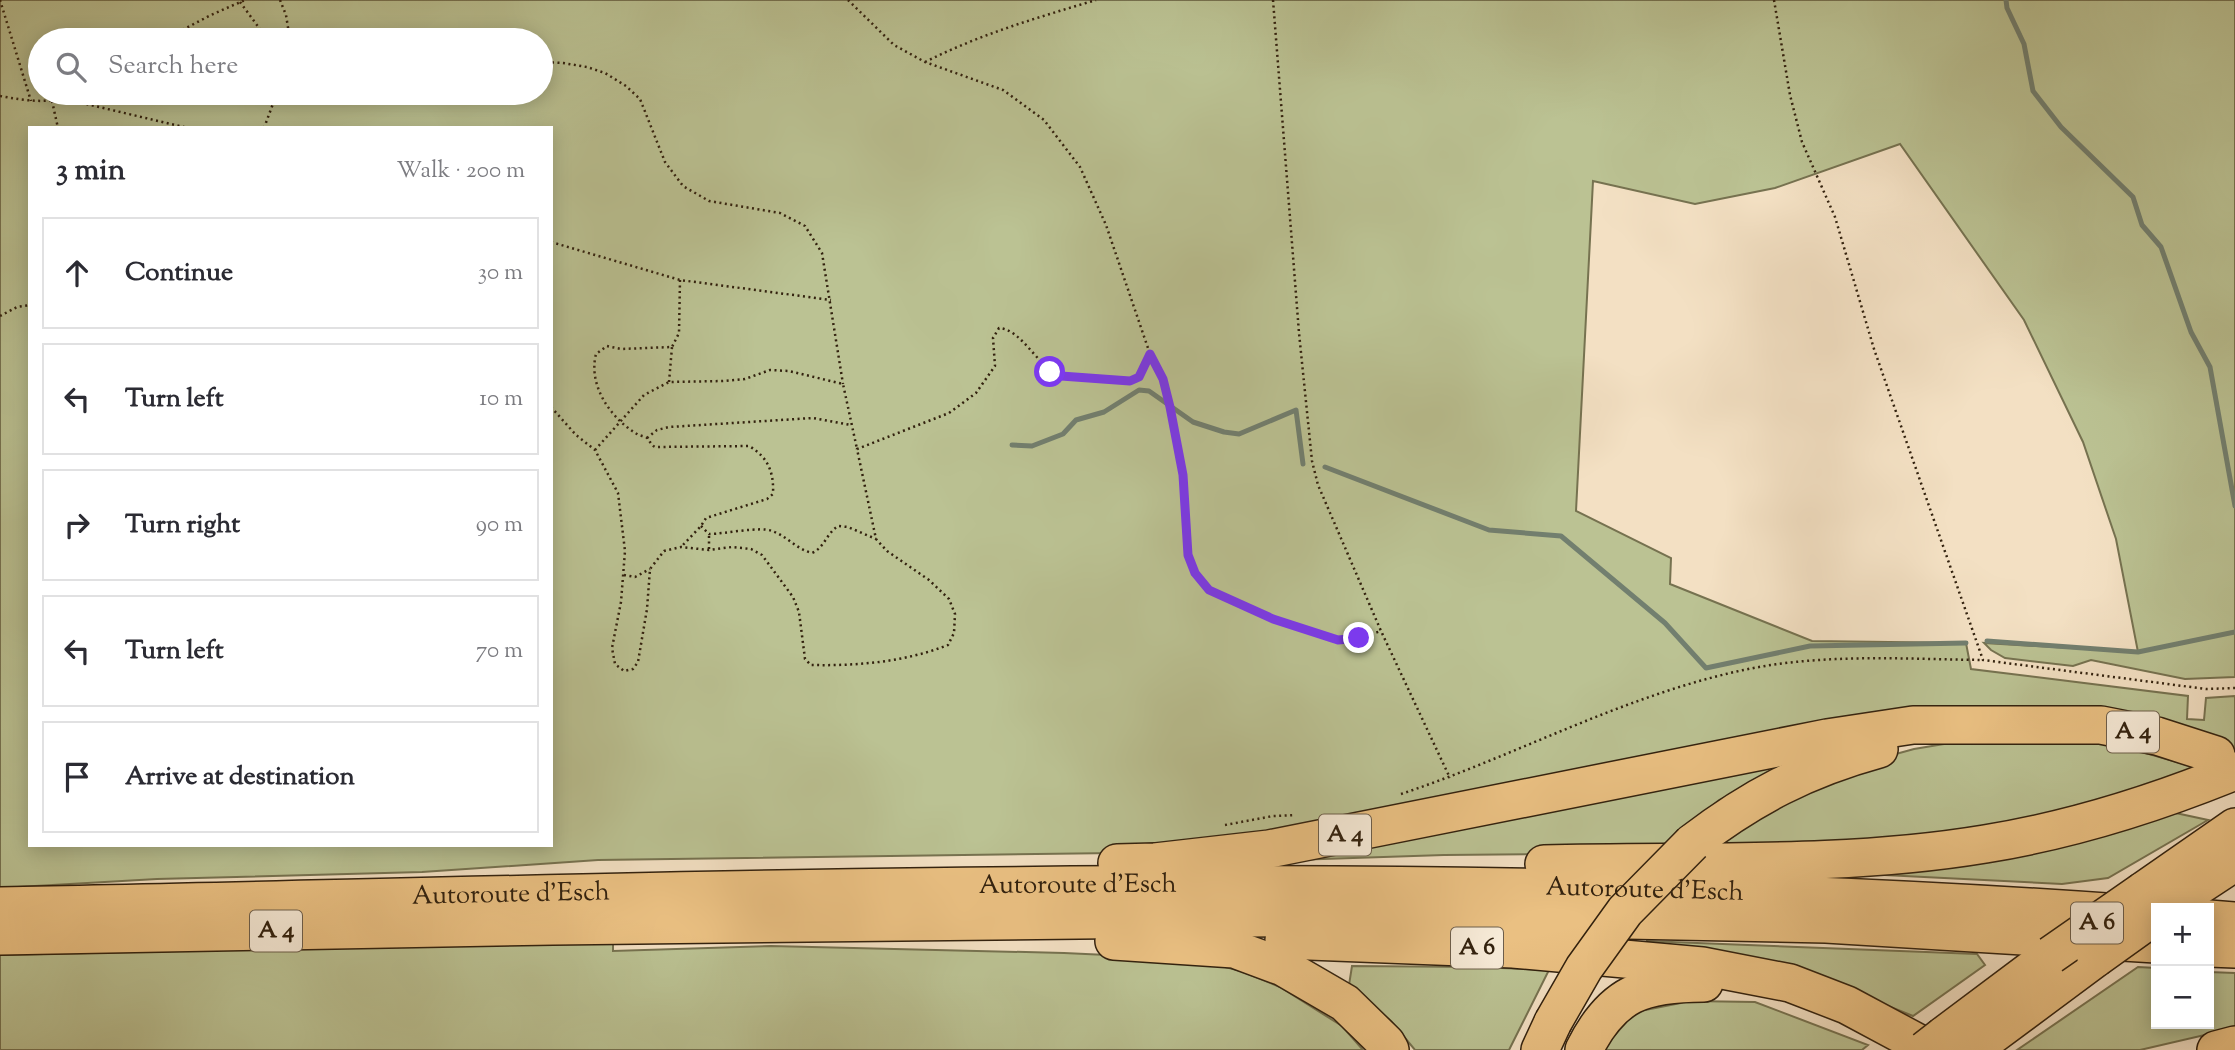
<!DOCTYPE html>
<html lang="en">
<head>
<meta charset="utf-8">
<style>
	:root { --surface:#fff; --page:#f7f7f7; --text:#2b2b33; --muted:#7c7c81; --line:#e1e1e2 }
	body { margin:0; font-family:"Sorts Mill Goudy",serif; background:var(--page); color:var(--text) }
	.controls { position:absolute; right:21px; bottom:21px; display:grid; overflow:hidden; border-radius:0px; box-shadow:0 4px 18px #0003 }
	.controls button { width:63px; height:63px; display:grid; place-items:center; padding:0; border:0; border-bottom:2px solid var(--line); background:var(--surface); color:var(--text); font:35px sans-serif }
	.stop { position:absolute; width:21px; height:21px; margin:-16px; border:5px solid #7c3aed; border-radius:50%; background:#fff }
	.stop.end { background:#7c3aed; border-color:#fff; box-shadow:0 2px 7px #0008 }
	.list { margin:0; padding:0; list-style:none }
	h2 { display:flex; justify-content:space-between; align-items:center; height:91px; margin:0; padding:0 28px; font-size:30px }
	h2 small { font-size:23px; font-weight:400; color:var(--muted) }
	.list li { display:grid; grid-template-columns:46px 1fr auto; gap:21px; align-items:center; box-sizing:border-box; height:112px; margin:0 14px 14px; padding:0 14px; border:2px solid var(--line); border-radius:0px }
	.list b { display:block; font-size:26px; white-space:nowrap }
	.list em { font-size:23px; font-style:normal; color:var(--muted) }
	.icon { flex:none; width:38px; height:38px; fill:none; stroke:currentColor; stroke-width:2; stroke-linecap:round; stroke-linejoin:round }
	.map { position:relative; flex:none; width:2235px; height:1050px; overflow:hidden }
	.search { position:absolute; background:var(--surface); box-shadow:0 4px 18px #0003; left:28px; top:28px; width:525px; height:77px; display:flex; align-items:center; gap:18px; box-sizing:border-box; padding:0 24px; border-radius:38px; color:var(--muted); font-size:26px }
	.panel { position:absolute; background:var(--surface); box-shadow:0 4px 18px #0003; left:28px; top:126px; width:525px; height:721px; border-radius:0px }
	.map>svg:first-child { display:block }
</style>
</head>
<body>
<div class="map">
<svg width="2235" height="1050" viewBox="0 0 2235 1050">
	<rect width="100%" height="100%" fill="#f3e0c3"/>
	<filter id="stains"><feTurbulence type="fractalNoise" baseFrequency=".00286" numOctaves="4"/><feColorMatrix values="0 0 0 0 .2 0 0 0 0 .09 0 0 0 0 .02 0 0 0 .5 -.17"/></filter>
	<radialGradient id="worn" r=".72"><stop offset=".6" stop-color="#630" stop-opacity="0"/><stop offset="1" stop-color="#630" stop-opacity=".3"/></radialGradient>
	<!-- green -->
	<path fill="#bbc293" stroke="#767250" stroke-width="2" fill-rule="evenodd" d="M 0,0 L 2235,0 L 2235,677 L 2185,679 L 2091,660 L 2073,666 L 2005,658 L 1991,650 L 1984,643 L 2138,652 L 2116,539 L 2083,442 L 2024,320 L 1900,144 L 1775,188 L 1695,204 L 1593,181 L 1576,511 L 1671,558 L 1670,584 L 1812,641 L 1966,643 L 1971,669 L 2188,696 L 2187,719 L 2204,720 L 2206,698 L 2235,696 L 2235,760 L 1984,835 L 1707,851 L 1724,836 L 1845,768 L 1914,749 L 1980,738 L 2049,736 L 2121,746 L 2201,769 L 2050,710 L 1793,764 L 1719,800 L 1655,853 L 1444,855 L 1261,861 L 1116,853 L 598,860 L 422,872 L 157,879 L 0,888 ZM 40,40 L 541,40 L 541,93 L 40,93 ZM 30,128 L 551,128 L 551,845 L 30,845 Z
		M 2171,812 L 2208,820 L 2108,878 L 2062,884 L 1804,871 Z
		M 613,941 L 613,951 L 771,946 L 1064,953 L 1193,959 L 1241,971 L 1280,987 L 1342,1026 L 1363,1050 L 0,1050 L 0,955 Z
		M 1646,941 L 1977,954 L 1985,965 L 1913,1016 L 1781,963 Z
		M 1352,966 L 1477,967 L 1549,970 L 1509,1050 L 1415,1050 L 1391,1021 L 1349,985 Z
		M 2138,967 L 2156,968 L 2156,1024 L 2209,1024 L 2209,972 L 2235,973 L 2235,1028 L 2140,1050 L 2017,1050 Z
		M 1691,1001 L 1755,1002 L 1868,1045 L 1862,1050 L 1602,1050 L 1635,1012 Z"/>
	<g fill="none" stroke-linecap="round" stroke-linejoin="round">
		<!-- stream -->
		<path stroke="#727f6f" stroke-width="5" d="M 2006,0 L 2007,8 L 2024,44 L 2033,91 L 2061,127 L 2133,197 L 2142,225 L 2161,247 L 2191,332 L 2210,367 L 2235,506
			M 1012,445 L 1032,446 L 1063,434 L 1076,420 L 1104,412 L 1139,390 L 1149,391 L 1193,422 L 1224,432 L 1239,434 L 1296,410 L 1303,464
			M 1325,467 L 1489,530 L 1561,536 L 1665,623 L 1706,668 L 1810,646 L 1966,643
			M 1987,641 L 2138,652 L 2235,632"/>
		<defs>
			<g id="highway">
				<path d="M 1692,843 C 1752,797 1806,769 1879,749"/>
				<path d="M 1117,863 L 1155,862 L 1269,849 L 1827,738 L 1913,725 L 2101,725 L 2157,736 L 2216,755"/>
				<path d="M 1544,864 C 1691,860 1840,868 1985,844 C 2072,830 2154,804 2235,771"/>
				<path d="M 2143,891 L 2235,827"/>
				<path id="s1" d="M 0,906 C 711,892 1424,862 2134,914"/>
				<path d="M 2165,908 L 2235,862"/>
				<path d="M 2209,919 L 2235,921"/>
				<path d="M 0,936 L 553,926 L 1424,916 L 1826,924 L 2156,944"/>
				<path d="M 1284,940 L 1513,949 L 1702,966 L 1790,983 L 1847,1005 L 1931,1050"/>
				<path d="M 1114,941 L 1234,949 L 1283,967 L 1345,1003 L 1386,1043 L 1390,1050"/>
				<path d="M 2209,948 L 2235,949"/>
				<path d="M 1943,1036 L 2051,955"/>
				<path d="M 1540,1050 L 1553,1022"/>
				<path d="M 1584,1050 C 1612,993 1643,983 1704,983"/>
				<path d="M 1972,1050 L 2096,958"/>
				<path d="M 2216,1050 L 2235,1045"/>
			</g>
		</defs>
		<!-- highway casing -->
		<use href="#highway" stroke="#32210e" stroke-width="40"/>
		<!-- path -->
		<path stroke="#32210e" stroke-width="2.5" stroke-dasharray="2 3.5" stroke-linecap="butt" d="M 0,0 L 31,101
			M 280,0 L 286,15 L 290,40
			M 848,0 L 894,45 L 925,62 L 1003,90 L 1044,120 L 1080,167 L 1106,225 L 1150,354 L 1163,379 L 1183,475 L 1187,555 L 1195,574 L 1209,590 L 1273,619 L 1338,640 L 1359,638 L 1381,631
			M 1273,0 L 1299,333 L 1312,461 L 1318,485 L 1381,631 L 1450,778
			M 1774,0 L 1790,95 L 1802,142 L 1835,217 L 1874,349 L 1983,660 L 2206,689 L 2235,688
			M 240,2 L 268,40
			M 163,40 L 211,15 L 245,0
			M 541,62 L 563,63 L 587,67 L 605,73 L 626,86 L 640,99 L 665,162 L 683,186 L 709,201 L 780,213 L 805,226 L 822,253 L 843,384
			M 925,62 C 981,34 1036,18 1096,0
			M 0,96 C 28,101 52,105 78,93
			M 65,99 L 188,128
			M 52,101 L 58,128
			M 264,128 L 277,93
			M 551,242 L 680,280 L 831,300
			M 680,280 L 679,333 L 672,347 L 621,349 L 607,346 L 596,354 C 588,385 610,418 637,434 C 640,436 645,436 647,438 C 650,441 651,445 655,447 L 749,446 C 768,457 774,472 773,494 L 767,499 L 706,518 L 701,526 L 681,547
			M 0,316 L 17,307 L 30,305
			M 669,382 L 672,347
			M 551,407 L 576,435 L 595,450 L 618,493 L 625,551 L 621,602 L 612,648 L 615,664 L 624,671 L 633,669 L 638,662 L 647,609 L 650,569 L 664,551 L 681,547 L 709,550 L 732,547 L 751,549 L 762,555 L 793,597 L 799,612 L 805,659 L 811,665 C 857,666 905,662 948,645 L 954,633 L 955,614 L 949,599 L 929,580 L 887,551 L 876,539 L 857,449 L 949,413 L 976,393 L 995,366 L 993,338 L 999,328 C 1023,330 1037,367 1061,376 L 1130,381 L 1139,377 L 1150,354
			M 647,438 L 657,430 L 669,427 L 813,418 L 851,425
			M 595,450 L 644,395 L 669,382 L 723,381 L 745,379 L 770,370 L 789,371 L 843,384 L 857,449
			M 701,526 L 709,534 C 725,534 760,526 772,531 C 787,536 796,549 812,553 C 825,547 826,534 838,526 L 848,527 L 876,539
			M 709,536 L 709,550
			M 624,575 L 635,577 L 650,569
			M 1401,794 C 1515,756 1621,697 1739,671 C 1819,653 1902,659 1983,660
			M 1225,825 L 1273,816 L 1295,815"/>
		<!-- highway -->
		<use href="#highway" stroke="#eac082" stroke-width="37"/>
		<defs>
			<path id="highway-bridge" d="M 2051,955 L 2143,891
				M 2096,958 L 2156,915
				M 1553,1022 L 1584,968 L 1625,911 L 1692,843
				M 1925,1050 L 1943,1036"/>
		</defs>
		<!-- highway-bridge casing -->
		<use href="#highway-bridge" stroke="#32210e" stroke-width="40" stroke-linecap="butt"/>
		<!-- highway-bridge -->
		<use href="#highway-bridge" stroke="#eac082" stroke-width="37"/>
	</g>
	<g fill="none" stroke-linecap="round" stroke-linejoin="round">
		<!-- route -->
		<path stroke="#7c3aed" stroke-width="9" d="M 1050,372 L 1061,376 L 1130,381 L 1139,377 L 1150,354 L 1163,379 L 1170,407 L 1183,475 L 1188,555 L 1195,573 L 1209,590 L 1273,619 L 1338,640 L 1359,638"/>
	</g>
	<g text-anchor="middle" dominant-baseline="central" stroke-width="7" stroke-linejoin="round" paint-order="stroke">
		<!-- shield labels -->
		<g fill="#f7ebd8" stroke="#6d5e4b" stroke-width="2">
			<rect x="2107" y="711.5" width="52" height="41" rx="5"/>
			<rect x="1319" y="814.5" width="52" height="41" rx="5"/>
			<rect x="2071" y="902.5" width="52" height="41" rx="5"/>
			<rect x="250" y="910.5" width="52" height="41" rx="5"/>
			<rect x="1451" y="927.5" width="52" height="41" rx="5"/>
		</g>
		<g font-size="24" font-weight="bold" fill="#32210e">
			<text x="2133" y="732">A 4</text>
			<text x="1345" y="835">A 4</text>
			<text x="2097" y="923">A 6</text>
			<text x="276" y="931">A 4</text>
			<text x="1477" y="948">A 6</text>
		</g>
		<!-- street labels -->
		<g font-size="26" fill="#32210e" stroke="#f7ebd8">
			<text stroke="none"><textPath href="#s1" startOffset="1078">Autoroute d'Esch</textPath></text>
			<text stroke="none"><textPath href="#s1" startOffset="1645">Autoroute d'Esch</textPath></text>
			<text stroke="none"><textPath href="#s1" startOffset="511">Autoroute d'Esch</textPath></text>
		</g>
	</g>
	<rect width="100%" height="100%" filter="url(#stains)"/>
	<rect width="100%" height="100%" fill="url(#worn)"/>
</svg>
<div class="controls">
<button>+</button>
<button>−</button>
</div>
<div class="stop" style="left:1050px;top:372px"></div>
<div class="stop end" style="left:1359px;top:638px"></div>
<div class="search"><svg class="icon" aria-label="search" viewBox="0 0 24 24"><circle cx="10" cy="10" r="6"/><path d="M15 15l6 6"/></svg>Search here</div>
<section class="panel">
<h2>3 min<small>Walk · 200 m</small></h2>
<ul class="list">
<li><svg class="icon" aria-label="ahead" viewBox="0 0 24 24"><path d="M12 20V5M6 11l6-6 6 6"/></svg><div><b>Continue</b></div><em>30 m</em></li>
<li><svg class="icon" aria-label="left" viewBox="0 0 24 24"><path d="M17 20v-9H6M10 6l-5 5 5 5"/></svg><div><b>Turn left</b></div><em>10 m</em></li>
<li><svg class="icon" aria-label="right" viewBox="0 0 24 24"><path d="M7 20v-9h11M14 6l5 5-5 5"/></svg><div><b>Turn right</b></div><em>90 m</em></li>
<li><svg class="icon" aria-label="left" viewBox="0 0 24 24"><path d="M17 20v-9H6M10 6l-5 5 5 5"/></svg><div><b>Turn left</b></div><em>70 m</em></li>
<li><svg class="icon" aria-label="arrive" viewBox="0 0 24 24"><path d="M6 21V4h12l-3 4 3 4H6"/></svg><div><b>Arrive at destination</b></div></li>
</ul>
</section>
</div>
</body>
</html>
